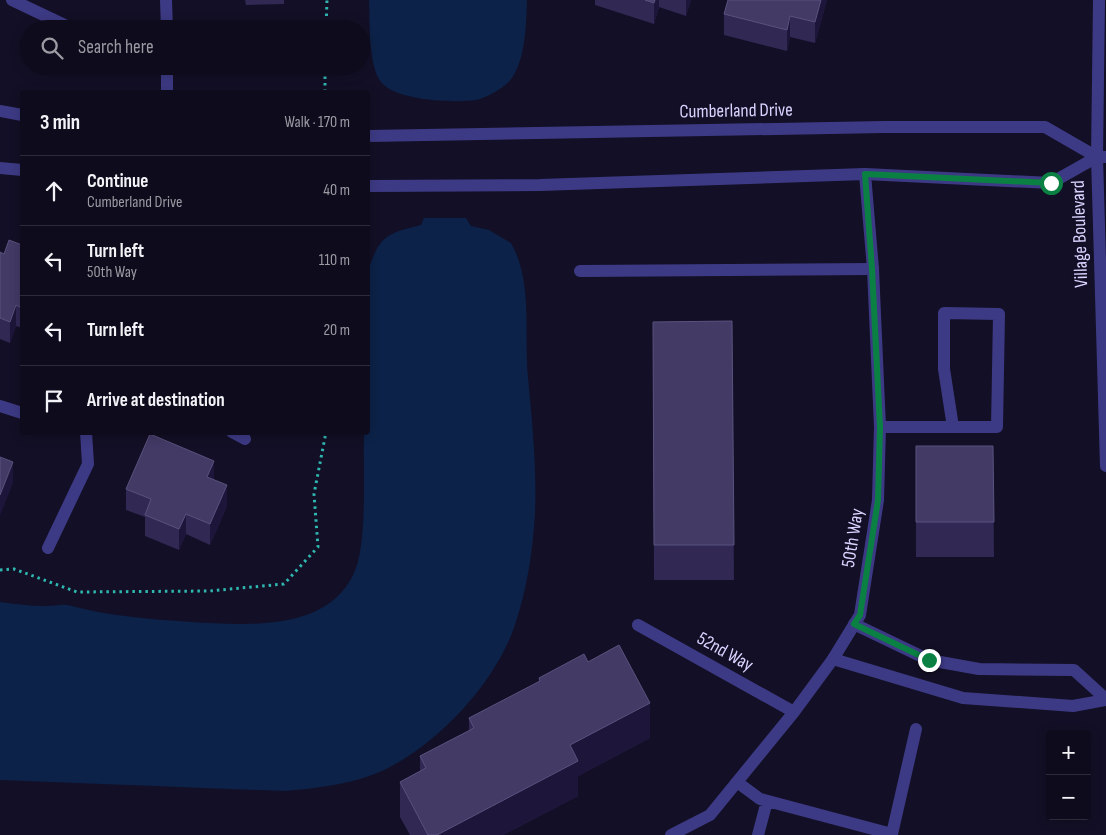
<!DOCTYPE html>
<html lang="en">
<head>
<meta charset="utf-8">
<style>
	:root { --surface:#0e0b1c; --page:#1c1929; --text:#f1f3f6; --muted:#9b9ba3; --line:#2e2b3b }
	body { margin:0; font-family:"Sofia Sans Condensed",sans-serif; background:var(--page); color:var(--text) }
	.controls { position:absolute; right:15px; bottom:15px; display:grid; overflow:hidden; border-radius:5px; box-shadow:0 2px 12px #0003 }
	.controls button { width:45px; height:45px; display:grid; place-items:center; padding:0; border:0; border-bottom:1px solid var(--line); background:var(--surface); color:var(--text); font:25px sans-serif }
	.stop { position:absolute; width:15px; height:15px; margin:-11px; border:4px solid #0b8043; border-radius:50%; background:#fff }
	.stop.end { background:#0b8043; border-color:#fff; box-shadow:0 1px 5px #0008 }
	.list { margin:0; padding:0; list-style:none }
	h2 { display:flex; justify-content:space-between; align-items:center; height:65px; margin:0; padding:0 20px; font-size:21px }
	h2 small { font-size:16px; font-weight:400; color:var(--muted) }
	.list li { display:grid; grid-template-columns:32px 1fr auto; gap:15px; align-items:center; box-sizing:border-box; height:70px; padding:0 20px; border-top:1px solid var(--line) }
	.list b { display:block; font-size:19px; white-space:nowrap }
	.list p { margin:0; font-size:16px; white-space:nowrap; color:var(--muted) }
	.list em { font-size:16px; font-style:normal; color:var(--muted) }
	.icon { flex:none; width:28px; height:28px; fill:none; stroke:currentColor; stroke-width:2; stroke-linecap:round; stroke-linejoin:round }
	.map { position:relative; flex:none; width:1106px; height:835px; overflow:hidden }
	.search { position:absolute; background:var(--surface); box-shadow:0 2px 12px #0003; left:20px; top:20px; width:350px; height:55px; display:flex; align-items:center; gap:12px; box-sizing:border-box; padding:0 18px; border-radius:28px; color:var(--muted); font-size:19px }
	.panel { position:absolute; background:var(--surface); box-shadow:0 2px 12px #0003; left:20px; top:90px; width:350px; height:345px; border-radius:5px }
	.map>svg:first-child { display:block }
</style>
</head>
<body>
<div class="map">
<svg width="1106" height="835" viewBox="0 0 1106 835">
	<rect width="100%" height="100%" fill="#130f26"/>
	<!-- water -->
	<path fill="#0c2248" d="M 369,0 L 527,0 C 526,25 526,57 512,78 C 506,87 487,98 476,100 C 454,103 396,101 381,82 C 368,65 370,22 369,0 Z
		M 424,218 L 466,218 L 471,226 L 489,230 L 511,243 C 533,281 524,334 528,377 C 532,422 537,467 535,513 C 533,550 527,589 515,625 C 496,681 443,739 390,767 C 358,784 319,788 284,791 L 0,780 L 0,602 C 15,604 30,606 45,606 C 53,606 61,604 68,605 C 108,616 149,619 191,622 C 247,625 335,633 357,565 C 367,532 363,469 364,433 L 368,432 L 369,269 C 379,235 389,233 421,225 Z"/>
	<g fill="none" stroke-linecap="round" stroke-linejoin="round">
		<!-- path -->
		<path stroke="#2fb8b0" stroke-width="3" stroke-dasharray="2.5 4" stroke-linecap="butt" d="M 326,29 L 327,0
			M 325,92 L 325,66
			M 0,570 L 14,569 L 77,592 L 209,591 L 284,584 L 318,547 L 314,494 L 326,432"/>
		<!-- service -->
		<path stroke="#3d3a85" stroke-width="12" d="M 580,271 L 873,269
			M 880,427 L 997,427 L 999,314 L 944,313 L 944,369 L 953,427
			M 232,432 L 245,439
			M 48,548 L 88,464 L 86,432
			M 854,624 L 929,660 L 979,669 L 1074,670 L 1106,699
			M 833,659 L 963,698 L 1073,706 L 1106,700
			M 737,782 L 760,799 L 892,834 L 916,729
			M 758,835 L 767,801"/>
		<!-- minor -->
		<path stroke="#3d3a85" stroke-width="12" d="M 12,0 L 73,29
			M 166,0 L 167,29
			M 167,66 L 167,92
			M 0,406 L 22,413
			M 638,625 L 794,712
			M 671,835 L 710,815 L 794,712 L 833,659 L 860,615 L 878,500 L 880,427 L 873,269 L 865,174"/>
		<!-- tertiary -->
		<path stroke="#3d3a85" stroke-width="12" d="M 1099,0 L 1097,157 L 1106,466
			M 0,111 L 22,115
			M 368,136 L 884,127 L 1045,127 L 1097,157
			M 0,168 L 22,170
			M 368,186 L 540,185 L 865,174 L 1051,183 L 1097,157 L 1106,157"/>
	</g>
	<!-- wall -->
	<path fill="#312854" d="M 245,0 L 284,0 L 284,4 L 246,5 Z
		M 595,0 L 691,0 L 686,16 L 659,7 L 654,24 L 595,5 Z
		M 728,0 L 827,0 L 815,43 L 790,37 L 787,51 L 724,35 L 724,14 Z
		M 22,245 L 22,328 L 16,326 L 10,343 L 0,339 L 0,252 L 4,254 Z
		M 732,321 L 734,580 L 654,580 L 653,322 Z
		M 916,446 L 993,446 L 994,557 L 916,557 Z
		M 214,480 L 227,506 L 210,545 L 186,534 L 179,550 L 145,536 L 145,517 L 126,510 L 126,489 Z
		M 588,662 L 650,738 L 578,776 L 578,796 L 503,835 L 410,835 L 400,817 L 400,782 L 420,771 L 420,756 L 469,731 L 469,718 L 539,682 L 539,678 Z"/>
	<!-- shaded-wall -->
	<path fill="#1d163a" d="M 655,0 L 659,0 L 659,7 L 654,24 L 654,3 Z
		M 686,0 L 691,0 L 686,16 Z
		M 821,0 L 827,0 L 815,43 L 815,22 Z
		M 790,16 L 790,37 L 787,51 L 787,30 Z
		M 16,305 L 16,326 L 10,343 L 10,322 Z
		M 214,461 L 214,482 L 207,477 Z
		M 13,462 L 13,483 L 0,516 L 0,495 Z
		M 227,485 L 227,506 L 210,545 L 210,524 Z
		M 186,514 L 186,534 L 179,550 L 179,529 Z
		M 650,703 L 650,738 L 578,776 L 578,796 L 503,835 L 437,835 L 570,745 Z"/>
	<!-- building -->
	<path fill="#433a66" stroke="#5a527e" d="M 645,0 L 655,0 L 654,3 Z
		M 728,0 L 821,0 L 815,22 L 790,16 L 787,30 L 724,14 Z
		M 9,240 L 22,245 L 22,308 L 16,305 L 10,322 L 0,318 L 0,252 L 4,254 Z
		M 732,321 L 734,545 L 654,545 L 653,322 Z
		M 150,434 L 214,461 L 207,477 L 227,485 L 210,524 L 186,514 L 179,529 L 145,515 L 151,499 L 126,489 Z
		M 916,446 L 993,446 L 994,522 L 916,522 Z
		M 0,457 L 13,462 L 0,495 Z
		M 619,645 L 650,703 L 570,745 L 578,761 L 437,835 L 428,835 L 400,782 L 426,768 L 420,756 L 474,728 L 469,718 L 540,681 L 539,678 L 584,654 L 588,662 Z"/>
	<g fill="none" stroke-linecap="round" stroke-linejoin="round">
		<!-- route -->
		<path stroke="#0b8043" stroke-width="6" d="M 929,660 L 854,624 L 860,615 L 878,500 L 880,427 L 872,269 L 865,174 L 1051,183"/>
	</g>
	<g text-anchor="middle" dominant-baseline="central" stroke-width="4.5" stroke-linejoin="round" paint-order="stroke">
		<!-- street labels -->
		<g font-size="19" fill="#d9d4ff" stroke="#130f26">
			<text transform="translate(736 111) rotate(-1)">Cumberland Drive</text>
			<text transform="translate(1080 234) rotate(-92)">Village Boulevard</text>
			<text transform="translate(853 538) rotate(-81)">50th Way</text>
			<text transform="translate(725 652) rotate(29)">52nd Way</text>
		</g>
	</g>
</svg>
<div class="controls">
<button>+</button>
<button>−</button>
</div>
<div class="stop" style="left:1051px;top:183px"></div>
<div class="stop end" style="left:929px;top:660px"></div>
<div class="search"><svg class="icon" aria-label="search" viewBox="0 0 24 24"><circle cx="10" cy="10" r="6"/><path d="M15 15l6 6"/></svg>Search here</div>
<section class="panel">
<h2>3 min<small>Walk · 170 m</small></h2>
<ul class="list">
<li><svg class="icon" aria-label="ahead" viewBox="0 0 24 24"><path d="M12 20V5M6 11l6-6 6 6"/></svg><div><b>Continue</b><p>Cumberland Drive</p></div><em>40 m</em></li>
<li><svg class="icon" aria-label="left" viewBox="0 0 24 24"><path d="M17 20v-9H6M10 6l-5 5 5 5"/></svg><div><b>Turn left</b><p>50th Way</p></div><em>110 m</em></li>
<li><svg class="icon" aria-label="left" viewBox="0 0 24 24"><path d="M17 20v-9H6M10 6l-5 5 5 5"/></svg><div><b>Turn left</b></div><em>20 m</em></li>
<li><svg class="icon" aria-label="arrive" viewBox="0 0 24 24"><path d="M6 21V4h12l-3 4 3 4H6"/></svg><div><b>Arrive at destination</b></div></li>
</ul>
</section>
</div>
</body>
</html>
